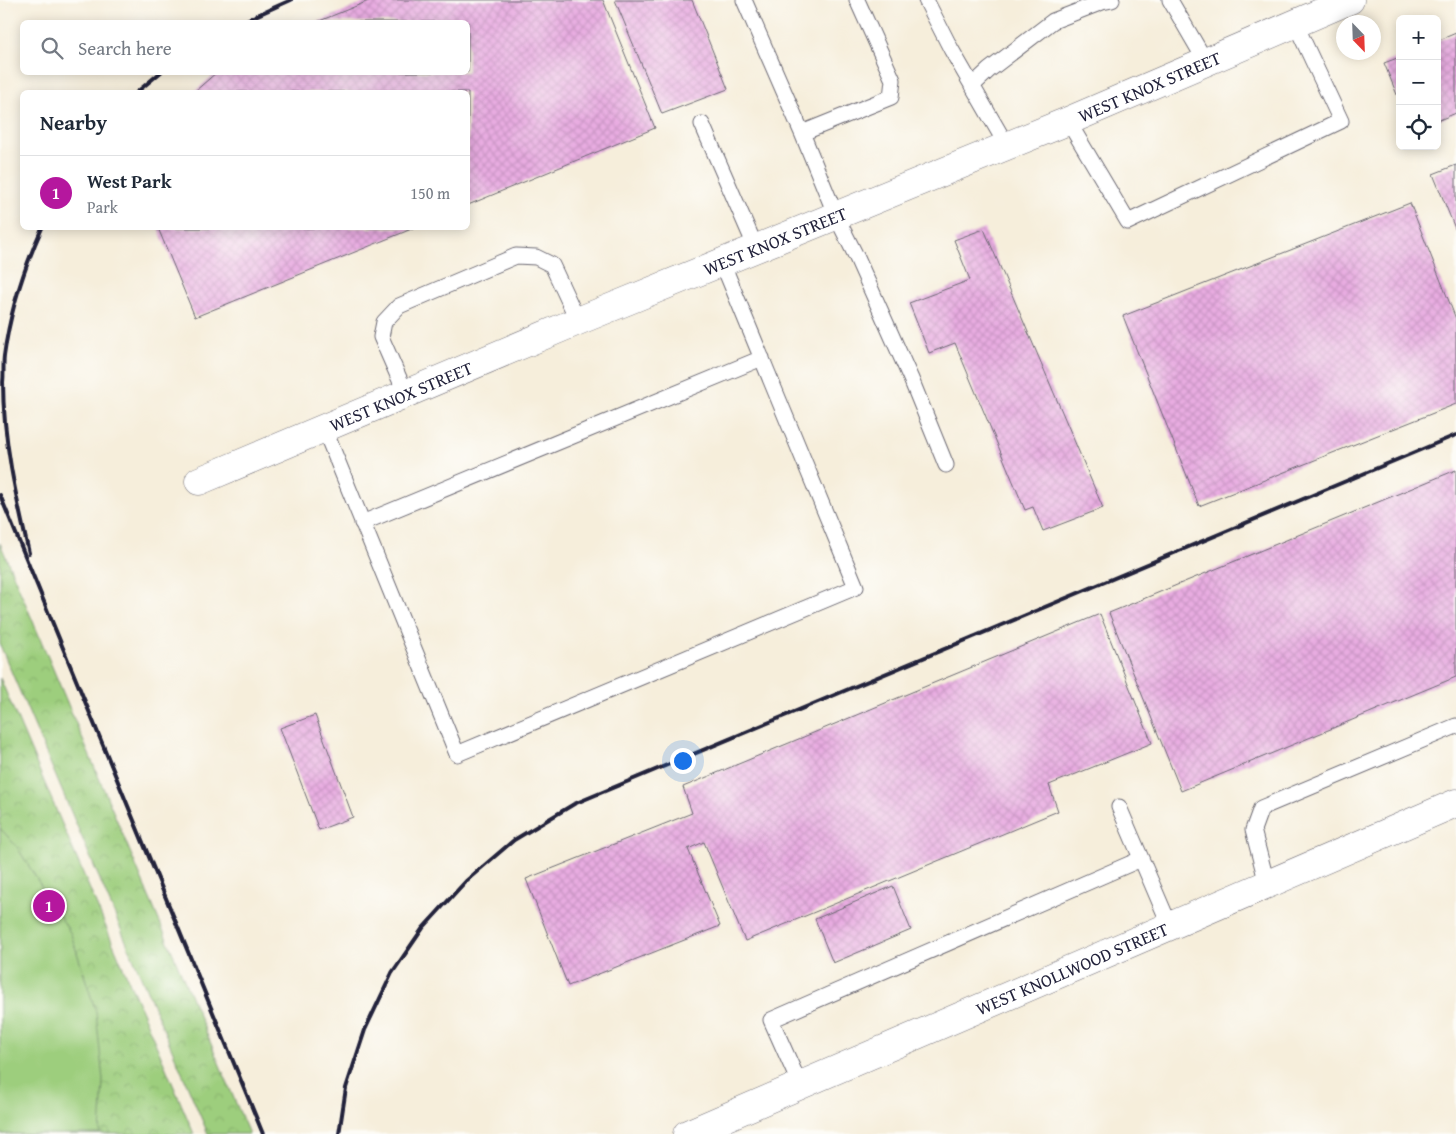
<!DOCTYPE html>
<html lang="en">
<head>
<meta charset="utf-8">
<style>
	:root { --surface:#fff; --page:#f6f6f7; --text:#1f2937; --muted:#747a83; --line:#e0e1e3; --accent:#b5179e }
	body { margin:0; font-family:"Gentium Book Plus",serif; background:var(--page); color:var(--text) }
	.controls { position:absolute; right:15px; top:15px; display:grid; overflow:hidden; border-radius:8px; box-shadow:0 2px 12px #0003 }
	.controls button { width:45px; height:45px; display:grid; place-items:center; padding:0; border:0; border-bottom:1px solid var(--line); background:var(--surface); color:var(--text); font:25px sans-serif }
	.compass { position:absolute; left:1336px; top:15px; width:45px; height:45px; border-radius:50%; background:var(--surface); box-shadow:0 2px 12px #0003; rotate:157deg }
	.you { position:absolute; left:682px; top:760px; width:18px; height:18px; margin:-12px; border:4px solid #fff; border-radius:50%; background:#1a73e8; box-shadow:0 0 0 8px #1a73e833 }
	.badge { display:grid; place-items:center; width:32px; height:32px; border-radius:50%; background:var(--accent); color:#fff; font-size:16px; font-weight:700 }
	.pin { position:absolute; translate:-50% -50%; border:2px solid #fff; box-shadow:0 1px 5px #0006 }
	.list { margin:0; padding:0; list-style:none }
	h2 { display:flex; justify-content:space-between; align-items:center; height:65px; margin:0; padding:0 20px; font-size:21px }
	h2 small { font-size:16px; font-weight:400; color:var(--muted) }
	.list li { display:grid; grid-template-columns:32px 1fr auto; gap:15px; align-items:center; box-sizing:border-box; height:75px; padding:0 20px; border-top:1px solid var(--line) }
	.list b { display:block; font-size:19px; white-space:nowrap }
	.list p { margin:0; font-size:16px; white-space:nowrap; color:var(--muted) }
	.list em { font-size:16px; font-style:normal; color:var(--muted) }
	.icon { flex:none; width:28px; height:28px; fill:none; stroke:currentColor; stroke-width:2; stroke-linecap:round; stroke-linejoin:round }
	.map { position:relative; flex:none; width:1456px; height:1134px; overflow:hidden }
	.search { position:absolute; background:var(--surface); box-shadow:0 2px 12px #0003; left:20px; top:20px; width:450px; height:55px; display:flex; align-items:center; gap:12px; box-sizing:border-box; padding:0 18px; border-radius:8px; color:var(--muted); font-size:19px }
	.panel { position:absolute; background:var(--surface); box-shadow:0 2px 12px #0003; left:20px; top:90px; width:450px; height:140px; border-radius:8px }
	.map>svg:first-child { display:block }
</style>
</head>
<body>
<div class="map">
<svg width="1456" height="1134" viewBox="0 0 1456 1134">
	<defs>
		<pattern id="park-crowns" width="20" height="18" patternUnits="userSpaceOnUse" patternTransform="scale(1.25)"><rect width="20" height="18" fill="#9dce7d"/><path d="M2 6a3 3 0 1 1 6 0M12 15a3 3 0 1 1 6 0" fill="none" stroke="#87b16d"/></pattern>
		<pattern id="building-cross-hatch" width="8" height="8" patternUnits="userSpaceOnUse" patternTransform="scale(1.25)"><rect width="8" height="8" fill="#e8ace1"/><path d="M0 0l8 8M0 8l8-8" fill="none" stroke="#c794c2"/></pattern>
	</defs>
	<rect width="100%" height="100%" fill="#fdfcf7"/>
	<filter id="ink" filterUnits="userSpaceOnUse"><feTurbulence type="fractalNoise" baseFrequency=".02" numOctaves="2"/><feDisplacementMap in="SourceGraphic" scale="10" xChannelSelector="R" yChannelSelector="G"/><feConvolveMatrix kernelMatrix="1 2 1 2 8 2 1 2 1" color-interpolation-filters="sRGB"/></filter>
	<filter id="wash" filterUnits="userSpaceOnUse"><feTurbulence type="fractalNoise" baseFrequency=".0096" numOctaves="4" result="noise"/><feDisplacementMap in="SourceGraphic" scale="20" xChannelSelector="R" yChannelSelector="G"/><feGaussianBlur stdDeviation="1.12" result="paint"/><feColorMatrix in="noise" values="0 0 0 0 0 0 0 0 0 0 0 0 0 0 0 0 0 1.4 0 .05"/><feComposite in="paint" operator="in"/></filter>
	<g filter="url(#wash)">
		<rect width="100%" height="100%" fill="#f6eedb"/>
		<!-- park -->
		<path fill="url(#park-crowns)" stroke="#60785c" d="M 0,543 L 249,1134 L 208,1134 L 0,645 Z
			M 0,678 L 194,1134 L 0,1134 Z"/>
		<!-- pitch -->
		<path fill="#9dce7d" stroke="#60785c" d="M 0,828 L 17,847 L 71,934 L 96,1012 L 103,1080 L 100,1134 L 0,1134 Z"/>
		<g id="blocks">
			<!-- building -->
			<path fill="url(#building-cross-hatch)" d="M 371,0 L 603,0 L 655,128 L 468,205 L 468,92 L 194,92 L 217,72 L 468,72 L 468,22 L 317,22 Z
				M 615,0 L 692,0 L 728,89 L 662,114 Z
				M 1456,33 L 1456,113 L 1437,121 L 1437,41 Z
				M 1400,57 L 1400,102 L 1384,63 Z
				M 1456,165 L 1456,231 L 1433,174 Z
				M 1410,203 L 1456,319 L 1456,404 L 1199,506 L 1123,316 Z
				M 158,228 L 414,228 L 195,317 Z
				M 984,229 L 1103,508 L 1043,531 L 1033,507 L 1025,510 L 955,343 L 929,353 L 909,303 L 970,280 L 954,240 Z
				M 1456,470 L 1456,677 L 1181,791 L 1109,613 Z
				M 1100,614 L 1152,743 L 1049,785 L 1058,811 L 745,941 L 704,842 L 688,849 L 720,926 L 568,986 L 526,879 L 692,813 L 683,787 Z
				M 315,715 L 353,817 L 319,830 L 280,728 Z
				M 893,886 L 911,930 L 833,963 L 815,919 Z"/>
		</g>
	</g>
	<g filter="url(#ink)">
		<use href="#blocks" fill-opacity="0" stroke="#6c6973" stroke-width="1"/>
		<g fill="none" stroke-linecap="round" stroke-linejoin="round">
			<defs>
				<path id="lane" d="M 744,0 L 802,133 L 836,216 L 857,258 L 911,379 L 946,465
					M 926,0 L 951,49 L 1007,146
					M 1170,0 L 1206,62
					M 972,86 L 989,70 L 1053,21 L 1102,2 L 1112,0
					M 1068,121 L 1128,222 L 1341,121 L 1295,23
					M 702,124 L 756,248
					M 802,133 L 891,97 L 893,80 L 857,0
					M 406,394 L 381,337 L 384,322 L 399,306 L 516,256 L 536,257 L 552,265 L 578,321
					M 324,428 L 457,754 L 856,587 L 722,262
					M 362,523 L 762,358
					M 1119,807 L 1170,926
					M 1267,884 L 1253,830 L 1261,808 L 1456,726
					M 800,1085 L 771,1020 L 1141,859"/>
				<g id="street">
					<path id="s1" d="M 199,481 L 578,321 L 1068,121 L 1350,0"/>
					<path id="s2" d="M 687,1134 L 1456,803"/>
				</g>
			</defs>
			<!-- lane casing -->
			<use href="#lane" stroke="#6c6973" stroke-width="17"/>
			<!-- street casing -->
			<use href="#street" stroke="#6c6973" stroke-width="29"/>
			<!-- lane -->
			<use href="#lane" stroke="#fff" stroke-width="15"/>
			<!-- street -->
			<use href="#street" stroke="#fff" stroke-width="28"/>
			<!-- rail -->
			<path stroke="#22223b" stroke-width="4" d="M 242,22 L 291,0
				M 137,92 L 161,72
				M 0,495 L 263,1134
				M 29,553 C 16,497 3,440 3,382 C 4,374 3,364 4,356 C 10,311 24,268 42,228
				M 339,1134 L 346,1088 L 365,1030 L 392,973 L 423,928 L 466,881 L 514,840 L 574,804 L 1456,435"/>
		</g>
	</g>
	<g text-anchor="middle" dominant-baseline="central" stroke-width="5" stroke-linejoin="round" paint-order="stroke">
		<!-- street labels -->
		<g font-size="18" fill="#22223b" stroke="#fdfcf7">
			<text stroke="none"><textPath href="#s1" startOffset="1029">WEST KNOX STREET</textPath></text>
			<text stroke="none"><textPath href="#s1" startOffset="624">WEST KNOX STREET</textPath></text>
			<text stroke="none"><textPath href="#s1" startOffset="219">WEST KNOX STREET</textPath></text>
			<text stroke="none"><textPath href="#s2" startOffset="419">WEST KNOLLWOOD STREET</textPath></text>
		</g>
	</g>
</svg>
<div class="controls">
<button>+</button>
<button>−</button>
<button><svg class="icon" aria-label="locate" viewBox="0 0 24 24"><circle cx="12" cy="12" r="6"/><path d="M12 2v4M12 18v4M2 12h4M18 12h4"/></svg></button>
</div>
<svg class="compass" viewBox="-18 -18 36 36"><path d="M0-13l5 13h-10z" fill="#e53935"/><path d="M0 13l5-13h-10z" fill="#747a83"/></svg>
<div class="you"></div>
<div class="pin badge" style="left:49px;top:906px">1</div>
<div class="search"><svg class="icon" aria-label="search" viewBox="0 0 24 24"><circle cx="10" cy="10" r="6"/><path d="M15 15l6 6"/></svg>Search here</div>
<section class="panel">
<h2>Nearby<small></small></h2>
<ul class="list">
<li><span class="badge">1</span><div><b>West Park</b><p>Park</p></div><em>150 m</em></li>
</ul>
</section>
</div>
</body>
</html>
